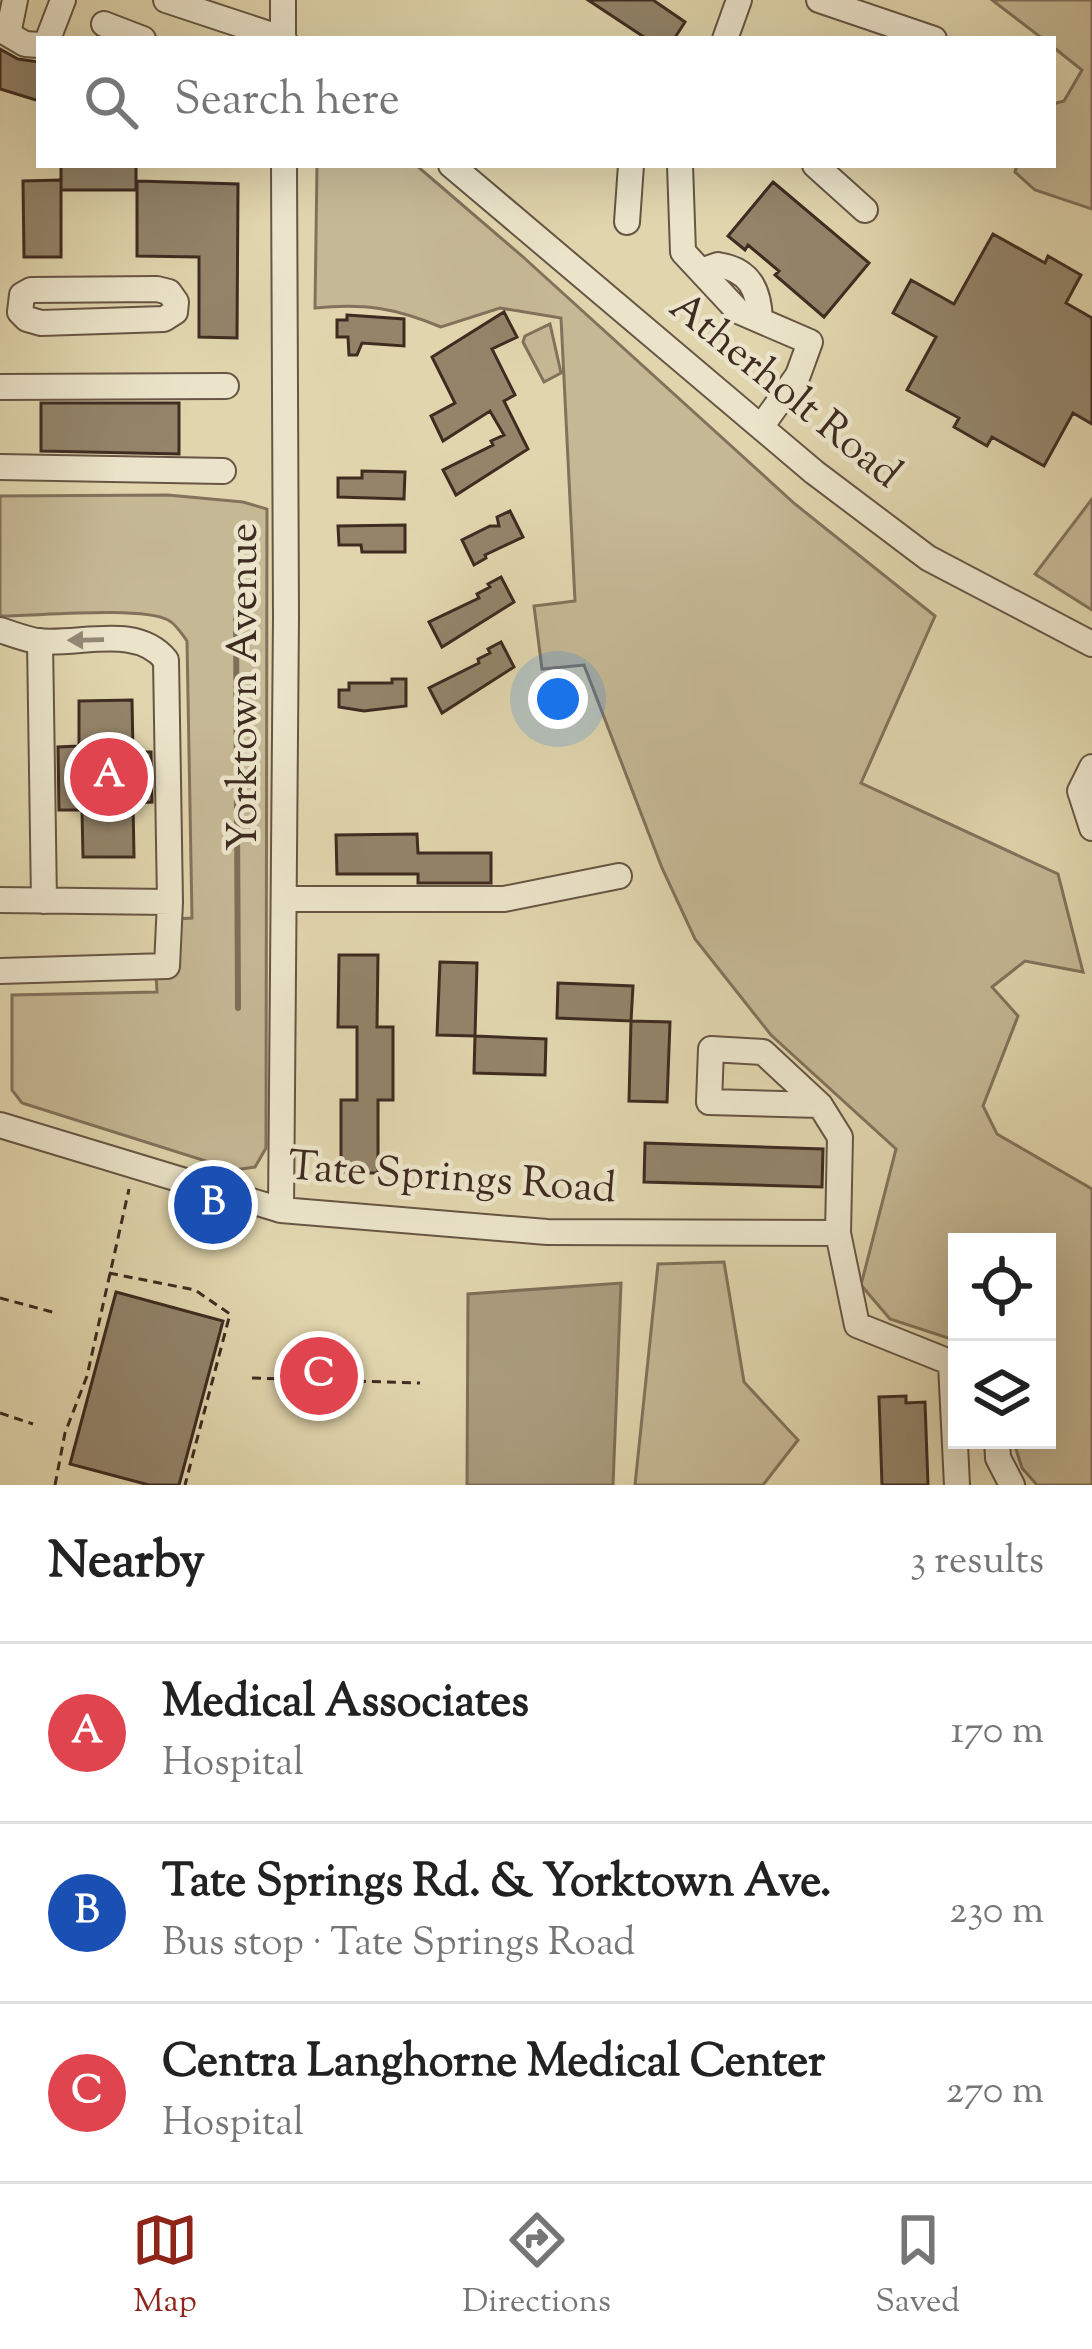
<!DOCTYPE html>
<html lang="en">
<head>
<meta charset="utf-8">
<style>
	:root { --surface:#fff; --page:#f2f2f2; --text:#222; --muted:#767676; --line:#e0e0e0; --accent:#8f2418 }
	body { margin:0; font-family:"Sorts Mill Goudy",serif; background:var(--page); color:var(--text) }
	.controls { position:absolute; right:36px; bottom:36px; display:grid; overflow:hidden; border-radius:0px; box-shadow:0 12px 48px #0002 }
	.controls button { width:108px; height:108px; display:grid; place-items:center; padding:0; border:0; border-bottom:3px solid var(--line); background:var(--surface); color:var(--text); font:60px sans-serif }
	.you { position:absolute; left:558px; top:699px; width:42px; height:42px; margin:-30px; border:9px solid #fff; border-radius:50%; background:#1a73e8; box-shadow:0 0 0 18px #1a73e833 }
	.badge { display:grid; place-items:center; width:78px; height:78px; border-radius:50%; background:var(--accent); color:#fff; font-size:39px; font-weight:700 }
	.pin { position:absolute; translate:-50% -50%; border:6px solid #fff; box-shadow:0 3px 12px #0006 }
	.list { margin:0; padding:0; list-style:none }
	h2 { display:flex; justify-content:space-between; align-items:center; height:156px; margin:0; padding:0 48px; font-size:51px }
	h2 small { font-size:39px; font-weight:400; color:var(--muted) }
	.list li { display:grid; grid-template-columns:78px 1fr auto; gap:36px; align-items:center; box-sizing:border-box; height:180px; padding:0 48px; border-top:3px solid var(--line) }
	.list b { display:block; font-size:45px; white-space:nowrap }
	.list p { margin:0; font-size:39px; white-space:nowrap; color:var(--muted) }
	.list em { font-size:39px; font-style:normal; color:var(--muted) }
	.icon { flex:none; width:66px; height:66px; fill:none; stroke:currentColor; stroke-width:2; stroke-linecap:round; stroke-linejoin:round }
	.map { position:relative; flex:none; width:1092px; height:1485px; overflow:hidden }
	.search { position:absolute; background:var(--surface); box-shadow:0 12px 48px #0002; left:36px; right:36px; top:36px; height:132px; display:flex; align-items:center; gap:30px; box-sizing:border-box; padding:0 42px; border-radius:0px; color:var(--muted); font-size:45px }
	.sheet { height:696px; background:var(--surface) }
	nav { display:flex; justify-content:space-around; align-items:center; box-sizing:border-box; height:168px; border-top:3px solid var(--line); background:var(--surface); font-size:33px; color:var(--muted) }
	nav a { display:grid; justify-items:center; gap:6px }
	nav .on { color:var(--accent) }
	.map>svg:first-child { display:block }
</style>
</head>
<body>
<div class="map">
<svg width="1092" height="1485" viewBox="0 0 1092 1485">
	<rect width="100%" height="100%" fill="#e0d5ad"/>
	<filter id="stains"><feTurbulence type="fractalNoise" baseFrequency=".00167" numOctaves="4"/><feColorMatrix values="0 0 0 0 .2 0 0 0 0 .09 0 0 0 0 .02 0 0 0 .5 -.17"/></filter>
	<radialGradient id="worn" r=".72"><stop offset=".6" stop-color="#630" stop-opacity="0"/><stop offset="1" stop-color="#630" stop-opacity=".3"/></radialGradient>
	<!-- green -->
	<path fill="#c5b895" stroke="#82725b" stroke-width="3" d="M 992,0 L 1092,0 L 1092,209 L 1035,190 L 1015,172 L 1017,165 L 1053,165 L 1053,104 L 1064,101 L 1082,70 L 1053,47 L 1053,39 L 1043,39 Z
		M 317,165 L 416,165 L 522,256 L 795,504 L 935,616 L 861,783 L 1058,874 L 1083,972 L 1025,961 L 992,987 L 1018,1016 L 983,1106 L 997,1134 L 1092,1189 L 1092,1485 L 1037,1485 L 1022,1468 L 1013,1440 L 1047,1440 L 1047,1242 L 957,1242 L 957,1341 L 890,1319 L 861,1285 L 896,1149 L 771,1035 L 695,939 L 662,868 L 584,665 L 542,669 L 534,606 L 575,601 L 561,318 L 500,308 L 441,327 C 395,308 365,303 315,308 Z
		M 550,324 L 561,373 L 544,382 L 523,342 L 525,336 Z
		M 168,495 L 243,502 L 267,509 L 266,1148 L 255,1167 L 234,1170 L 22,1103 L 12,1090 L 12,995 L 157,992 L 156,975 L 176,919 L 192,918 L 187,641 C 182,634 176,624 168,620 C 141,606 37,616 0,616 L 0,496 Z
		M 1092,499 L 1092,610 L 1035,574 Z
		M 724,1262 L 744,1382 L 798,1440 L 763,1485 L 635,1485 L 658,1264 Z"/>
	<!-- water -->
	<path fill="#a99c7d" stroke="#7f6f58" stroke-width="3" d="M 621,1283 L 613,1485 L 467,1485 L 468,1294 Z"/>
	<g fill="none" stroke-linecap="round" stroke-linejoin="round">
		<!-- stream -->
		<path stroke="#7f6f58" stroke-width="6" d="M 236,616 L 238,1008"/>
	</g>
	<!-- building -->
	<path fill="#93846a" stroke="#3f2c21" stroke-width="3" d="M 588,0 L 653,0 L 685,22 L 674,39 L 647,39 Z
		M 0,49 L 18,59 L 39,62 L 39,101 L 0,89 Z
		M 61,165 L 136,165 L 136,190 L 61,190 Z
		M 61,180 L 61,257 L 24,257 L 23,181 Z
		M 137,181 L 238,184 L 237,338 L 199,337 L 199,257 L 137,256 Z
		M 773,182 L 869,263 L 824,317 L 775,275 L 779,271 L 748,245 L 745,250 L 728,236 Z
		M 993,234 L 1045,263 L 1048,256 L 1081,275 L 1066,303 L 1092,318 L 1092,424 L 1073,413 L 1044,466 L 992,437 L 987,446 L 954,427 L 959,418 L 907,390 L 936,337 L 893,313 L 911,280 L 954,304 Z
		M 504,312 L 517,337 L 492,349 L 515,395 L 504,401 L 528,449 L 456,495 L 443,470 L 493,445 L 491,441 L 504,435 L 490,411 L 443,441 L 431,416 L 455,403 L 432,357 Z
		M 347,315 L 404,319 L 404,346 L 362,343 L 357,355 L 349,355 L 348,337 L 337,337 L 337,320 L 347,320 Z
		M 41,403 L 179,403 L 179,454 L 41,451 Z
		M 362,471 L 405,472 L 404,499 L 338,497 L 338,478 L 362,478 Z
		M 510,511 L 523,537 L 485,555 L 486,558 L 474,565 L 462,540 L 490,526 L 499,526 L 497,517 Z
		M 405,525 L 405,552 L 362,552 L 361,545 L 339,545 L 338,526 Z
		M 501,577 L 514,602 L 442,647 L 429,622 L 479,598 L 477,594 L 490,587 L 488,584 Z
		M 501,642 L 514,667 L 442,713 L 429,688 L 479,663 L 478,659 L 490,653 L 488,649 Z
		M 392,679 L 406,679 L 406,706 L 364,711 L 339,707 L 339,690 L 349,690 L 349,683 L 392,683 Z
		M 132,700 L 133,752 L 151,752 L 152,802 L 133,803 L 134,857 L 83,857 L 82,810 L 59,810 L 58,747 L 79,746 L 79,701 Z
		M 417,834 L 418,853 L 491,853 L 491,883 L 418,883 L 418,874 L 337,874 L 336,835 Z
		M 339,955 L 378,955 L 377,1027 L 393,1027 L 393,1100 L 378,1100 L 378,1173 L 341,1173 L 341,1100 L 357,1100 L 357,1027 L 338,1027 Z
		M 440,962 L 477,963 L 475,1036 L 437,1035 Z
		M 558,983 L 633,986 L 631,1021 L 557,1018 Z
		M 631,1021 L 670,1022 L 667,1102 L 629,1101 Z
		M 475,1036 L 546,1039 L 545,1075 L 474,1073 Z
		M 645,1143 L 823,1149 L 822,1187 L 644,1182 Z
		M 116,1292 L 223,1321 L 179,1485 L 149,1485 L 70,1464 Z
		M 906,1396 L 906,1403 L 925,1402 L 928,1485 L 882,1485 L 879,1397 Z"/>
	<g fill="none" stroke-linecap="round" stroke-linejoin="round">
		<defs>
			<path id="minor" d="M 15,0 L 8,34 L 25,44 L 39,45
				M 166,0 L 284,39
				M 283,0 L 283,39
				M 819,0 L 934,39
				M 104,24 L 143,39
				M 48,39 L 63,0
				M 725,39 L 739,0
				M 451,165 L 814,472 L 928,558 L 1092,644
				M 680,165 L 683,252 L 738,311 L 810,342 L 798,375 L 761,427
				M 815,165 L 865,210
				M 627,222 L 631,165
				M 701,271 L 718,265 C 750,270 759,290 760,320
				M 157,289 L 169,292 L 176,302 L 175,312 L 164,319 L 41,323 L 27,319 L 20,312 L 22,295 L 31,290 Z
				M 0,387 L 226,386
				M 0,467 L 223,471
				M 0,630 C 12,634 25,639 37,641 C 79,646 136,623 166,660 L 170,902 L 0,900
				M 40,641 L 44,901
				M 1092,767 L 1080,791 L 1092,828
				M 284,899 L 504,899 L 619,876
				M 0,971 L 167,966 L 170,902
				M 820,1105 L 709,1102 L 711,1049 L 763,1052 L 820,1105 L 840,1137 L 838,1233 L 857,1325 L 957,1365
				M 0,1125 L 281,1210 L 547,1232 L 838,1233
				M 281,1210 L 286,616 L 284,165
				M 951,1364 L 957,1485
				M 997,1440 L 998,1458 L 1012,1485"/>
		</defs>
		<!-- minor casing -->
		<use href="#minor" stroke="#675644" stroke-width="28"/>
		<!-- path -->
		<path stroke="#3f2c21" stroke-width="3" stroke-dasharray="9 6" stroke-linecap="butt" d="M 109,1273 L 195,1290 L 230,1314 L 185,1485
			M 0,1298 L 56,1313
			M 252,1378 L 420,1383
			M 0,1413 L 33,1424
			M 55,1485 L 65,1433 L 87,1376 L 129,1189"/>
		<!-- minor -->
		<use href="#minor" stroke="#ebe4ca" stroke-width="24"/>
	</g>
	<!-- one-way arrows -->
	<defs><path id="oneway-solid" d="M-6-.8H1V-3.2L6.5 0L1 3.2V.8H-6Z" transform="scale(3)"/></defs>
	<use fill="#958876" href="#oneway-solid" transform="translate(86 640) rotate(179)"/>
	<g text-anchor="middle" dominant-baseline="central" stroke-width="9" stroke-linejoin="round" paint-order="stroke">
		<!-- street labels -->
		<g font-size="42" fill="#3f2c21" stroke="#ebe4ca">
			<text transform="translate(784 392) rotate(39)">Atherholt Road</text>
			<text transform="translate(246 687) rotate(-90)">Yorktown Avenue</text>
			<text transform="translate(452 1180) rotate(4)">Tate Springs Road</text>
		</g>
	</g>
	<rect width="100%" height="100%" filter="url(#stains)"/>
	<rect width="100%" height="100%" fill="url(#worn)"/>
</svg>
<div class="controls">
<button><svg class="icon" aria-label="locate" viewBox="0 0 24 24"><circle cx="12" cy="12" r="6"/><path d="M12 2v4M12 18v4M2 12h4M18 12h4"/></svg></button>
<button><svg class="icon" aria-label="layers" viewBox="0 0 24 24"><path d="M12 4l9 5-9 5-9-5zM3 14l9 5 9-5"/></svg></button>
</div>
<div class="you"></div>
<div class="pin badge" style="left:109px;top:777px;background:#e0444e">A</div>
<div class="pin badge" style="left:213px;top:1205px;background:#1a4fb4">B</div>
<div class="pin badge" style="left:319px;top:1376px;background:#e0444e">C</div>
<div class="search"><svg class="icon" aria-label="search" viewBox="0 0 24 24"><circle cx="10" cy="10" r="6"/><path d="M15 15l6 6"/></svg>Search here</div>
</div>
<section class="sheet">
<h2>Nearby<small>3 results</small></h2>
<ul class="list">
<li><span class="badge" style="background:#e0444e">A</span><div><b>Medical Associates</b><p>Hospital</p></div><em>170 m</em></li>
<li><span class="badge" style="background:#1a4fb4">B</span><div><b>Tate Springs Rd. &amp; Yorktown Ave.</b><p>Bus stop · Tate Springs Road</p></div><em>230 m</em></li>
<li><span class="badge" style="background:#e0444e">C</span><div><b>Centra Langhorne Medical Center</b><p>Hospital</p></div><em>270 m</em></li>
</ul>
</section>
<nav>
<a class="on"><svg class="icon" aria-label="map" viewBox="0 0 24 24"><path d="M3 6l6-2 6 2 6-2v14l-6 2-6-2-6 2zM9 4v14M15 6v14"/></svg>Map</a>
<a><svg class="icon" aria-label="directions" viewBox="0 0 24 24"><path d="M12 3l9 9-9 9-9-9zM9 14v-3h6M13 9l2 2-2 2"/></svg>Directions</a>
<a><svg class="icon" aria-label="saved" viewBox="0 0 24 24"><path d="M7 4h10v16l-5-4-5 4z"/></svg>Saved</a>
</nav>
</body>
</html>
